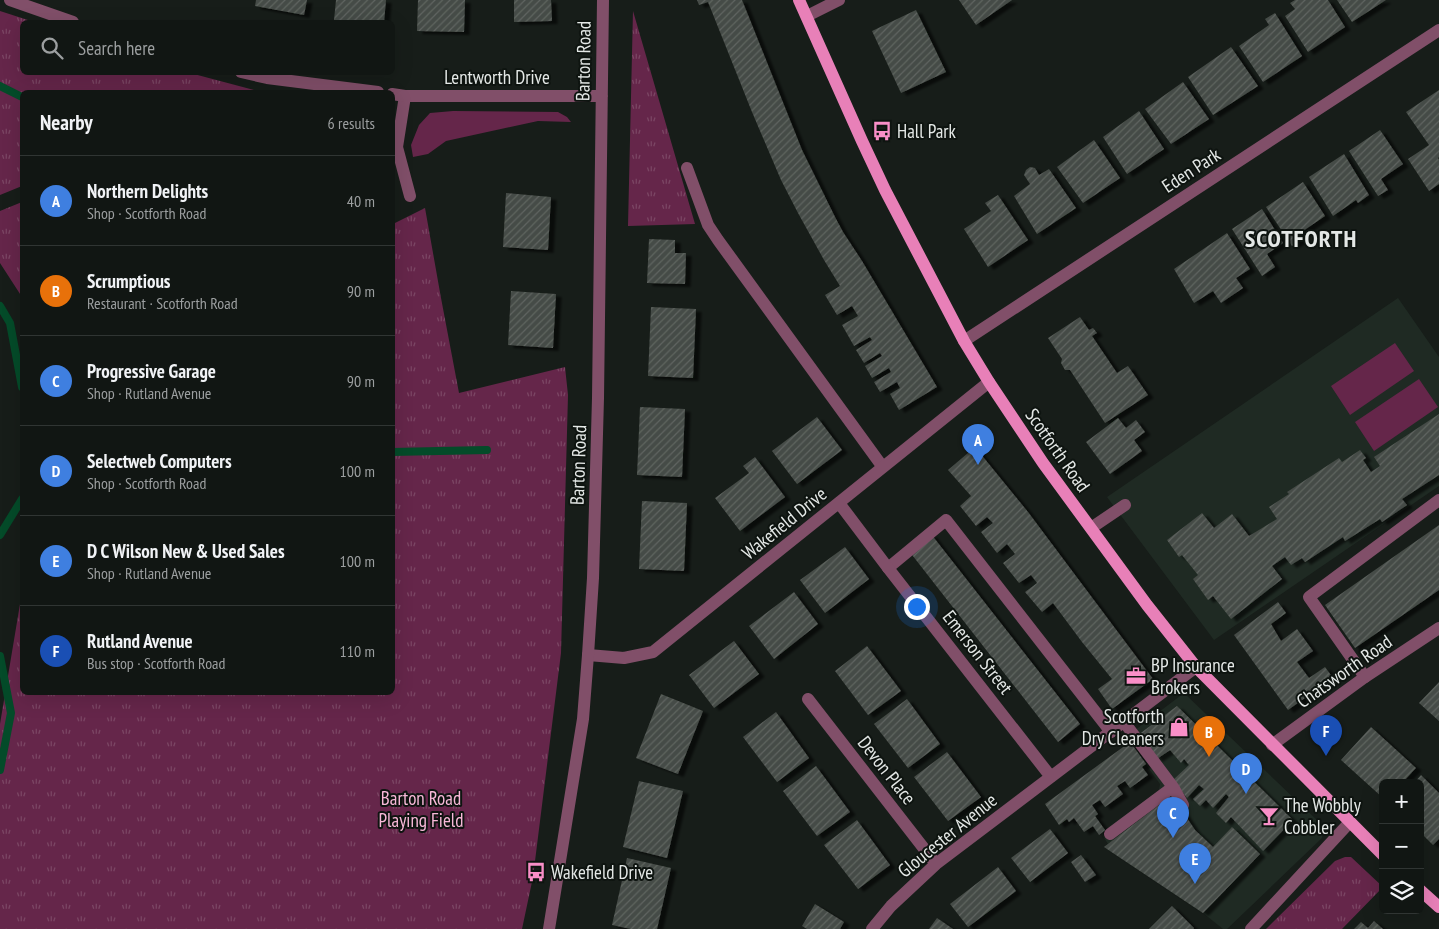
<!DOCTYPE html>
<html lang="en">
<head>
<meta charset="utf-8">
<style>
	:root { --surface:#111613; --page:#1e2321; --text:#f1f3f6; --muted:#9c9fa0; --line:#303533; --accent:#fa8fc8 }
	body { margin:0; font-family:"PT Sans Narrow",sans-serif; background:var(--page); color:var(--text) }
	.controls { position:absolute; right:15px; bottom:15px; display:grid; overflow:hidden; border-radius:8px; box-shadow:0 5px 20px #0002 }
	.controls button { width:45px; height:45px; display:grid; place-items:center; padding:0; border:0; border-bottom:1px solid var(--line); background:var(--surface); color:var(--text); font:25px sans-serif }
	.you { position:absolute; left:916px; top:606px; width:18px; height:18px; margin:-12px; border:4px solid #fff; border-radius:50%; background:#1a73e8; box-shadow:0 0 0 8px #1a73e833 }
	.badge { display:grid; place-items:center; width:32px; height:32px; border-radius:50%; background:var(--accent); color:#fff; font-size:16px; font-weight:700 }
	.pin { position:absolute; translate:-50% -41px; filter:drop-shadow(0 1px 2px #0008) }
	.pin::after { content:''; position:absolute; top:26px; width:18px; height:15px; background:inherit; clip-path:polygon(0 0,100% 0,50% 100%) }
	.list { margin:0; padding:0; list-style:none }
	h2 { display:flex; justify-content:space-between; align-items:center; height:65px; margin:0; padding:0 20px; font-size:21px }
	h2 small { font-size:16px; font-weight:400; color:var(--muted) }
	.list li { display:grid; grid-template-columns:32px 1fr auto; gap:15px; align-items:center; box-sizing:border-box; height:90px; padding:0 20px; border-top:1px solid var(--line) }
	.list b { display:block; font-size:19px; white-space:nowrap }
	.list p { margin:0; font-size:16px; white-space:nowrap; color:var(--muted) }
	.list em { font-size:16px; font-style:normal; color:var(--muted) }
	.icon { flex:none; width:28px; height:28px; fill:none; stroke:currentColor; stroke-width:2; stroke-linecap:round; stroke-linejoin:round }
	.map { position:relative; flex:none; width:1439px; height:929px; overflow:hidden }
	.search { position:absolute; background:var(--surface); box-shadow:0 5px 20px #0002; left:20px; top:20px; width:375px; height:55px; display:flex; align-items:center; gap:12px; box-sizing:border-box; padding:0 18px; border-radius:8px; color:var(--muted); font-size:19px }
	.panel { position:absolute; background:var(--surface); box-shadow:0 5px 20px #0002; left:20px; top:90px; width:375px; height:605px; border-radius:8px }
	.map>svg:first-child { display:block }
</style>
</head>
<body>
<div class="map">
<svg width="1439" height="929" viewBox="0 0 1439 929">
	<defs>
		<pattern id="park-tufts" width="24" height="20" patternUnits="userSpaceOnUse" patternTransform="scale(1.25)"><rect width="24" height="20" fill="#65264a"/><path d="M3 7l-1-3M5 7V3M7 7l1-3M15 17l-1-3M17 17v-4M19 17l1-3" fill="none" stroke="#7b4664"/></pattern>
		<pattern id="building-hatch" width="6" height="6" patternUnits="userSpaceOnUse" patternTransform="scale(1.25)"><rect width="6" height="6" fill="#454b46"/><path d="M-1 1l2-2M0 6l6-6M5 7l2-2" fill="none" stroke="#606561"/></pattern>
		<filter id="shadow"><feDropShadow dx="5.5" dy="3" stdDeviation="1" flood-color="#0009"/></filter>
	</defs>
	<rect width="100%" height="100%" fill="#171d19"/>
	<!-- built -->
	<path fill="#1f2a23" d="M 1398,298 L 1439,357 L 1439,486 L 1214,640 L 1107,497 Z
		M 1184,693 L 1320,823 L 1323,830 L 1322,838 L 1227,929 L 1223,929 L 1203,913 L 1104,847 L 1108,844 L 1101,833 L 1159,790 L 1160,784 L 1126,737 Z"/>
	<!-- grass -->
	<path fill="#65264a" d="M 453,111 L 558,112 L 567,117 L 571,122 L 538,121 L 446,141 L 428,154 L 413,157 L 411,145 L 419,125 L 430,113 Z
		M 1395,343 L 1414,371 L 1350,415 L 1331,386 Z
		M 1419,379 L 1438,407 L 1374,451 L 1355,422 Z"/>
	<!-- park -->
	<path fill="url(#park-tufts)" d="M 0,11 L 34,22 L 22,22 L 22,72 L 190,73 L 254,90 L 248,92 L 22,92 L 22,186 L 0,195 Z
		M 633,11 L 695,224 L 628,226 Z
		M 22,202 L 22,297 L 0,263 L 0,211 Z
		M 425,208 L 441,298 L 459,393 L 565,367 L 568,395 L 561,653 L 533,877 L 522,929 L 0,929 L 0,724 L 22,592 L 22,692 L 392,692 L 393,224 Z
		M 1345,857 L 1351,857 L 1383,887 L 1342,929 L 1266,929 L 1335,861 Z"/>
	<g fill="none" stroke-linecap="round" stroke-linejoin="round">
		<!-- stream -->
		<path stroke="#044b29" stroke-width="8" d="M 0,86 L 22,97
			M 0,306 L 10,323 L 22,387
			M 392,452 L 487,450
			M 0,535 L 22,499
			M 0,656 L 11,713 L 0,770"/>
	</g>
	<!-- building -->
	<path fill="url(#building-hatch)" filter="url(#shadow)" d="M 256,0 L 307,0 L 304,15 L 255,6 Z
		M 336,0 L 386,0 L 384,22 L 334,20 Z
		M 418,0 L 465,0 L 464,32 L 417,31 Z
		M 514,0 L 551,0 L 552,21 L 514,22 Z
		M 697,0 L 742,0 L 802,150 L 835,217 L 843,232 L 862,261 L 937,387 L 899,410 L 890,394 L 900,388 L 897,382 L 880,392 L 874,382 L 891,372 L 889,368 L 872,378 L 865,366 L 882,356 L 880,353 L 864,363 L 856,350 L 872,340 L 870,337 L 854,346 L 842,325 L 858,316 L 852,306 L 837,315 L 825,295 L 840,286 L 824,260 L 798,213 L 781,180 L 752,112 L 708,2 L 699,5 Z
		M 959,0 L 1012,0 L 976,25 Z
		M 1295,0 L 1328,0 L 1345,27 L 1308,52 L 1285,16 L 1295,9 L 1290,3 Z
		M 1337,0 L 1386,0 L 1352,22 Z
		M 916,10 L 946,72 L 901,93 L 872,31 Z
		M 1275,13 L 1302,56 L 1263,82 L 1239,46 L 1269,25 L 1265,19 Z
		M 1231,47 L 1258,86 L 1213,115 L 1188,77 Z
		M 1183,82 L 1209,119 L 1171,144 L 1145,109 Z
		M 1439,90 L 1439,157 L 1438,158 L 1439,160 L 1439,184 L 1429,191 L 1408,159 L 1429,145 L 1406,112 Z
		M 1139,111 L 1164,149 L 1127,174 L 1103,137 Z
		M 1380,130 L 1403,164 L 1381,179 L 1388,190 L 1378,196 L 1349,151 Z
		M 1094,140 L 1120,178 L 1083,203 L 1057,167 Z
		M 1344,154 L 1369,195 L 1358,203 L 1356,200 L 1333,216 L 1309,177 Z
		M 1030,167 L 1035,168 L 1039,175 L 1049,169 L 1076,208 L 1037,234 L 1014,196 L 1030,184 L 1024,175 L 1026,170 Z
		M 1303,182 L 1325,216 L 1300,233 L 1303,239 L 1292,246 L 1266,207 Z
		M 506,193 L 551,197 L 548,250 L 503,247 Z
		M 998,195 L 1028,240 L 988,267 L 964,229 L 991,211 L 985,203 Z
		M 1262,209 L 1283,243 L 1267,254 L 1275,267 L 1262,276 L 1232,229 Z
		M 1227,233 L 1250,269 L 1236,278 L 1243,288 L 1221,303 L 1213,291 L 1194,303 L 1174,269 Z
		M 649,239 L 675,240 L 675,253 L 686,253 L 685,284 L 647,283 Z
		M 511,291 L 556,294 L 553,348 L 508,345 Z
		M 651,307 L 696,309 L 693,378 L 648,376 Z
		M 1080,317 L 1089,330 L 1093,328 L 1097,333 L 1092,336 L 1117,373 L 1128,366 L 1148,395 L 1105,423 L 1070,370 L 1065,370 L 1061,363 L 1062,359 L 1048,338 Z
		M 640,407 L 685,409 L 682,477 L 637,475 Z
		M 1439,414 L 1439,475 L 1402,499 L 1407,505 L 1382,522 L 1380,519 L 1345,541 L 1343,537 L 1305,562 L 1302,558 L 1291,565 L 1285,557 L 1272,566 L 1282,579 L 1231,619 L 1213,596 L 1208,600 L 1193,579 L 1198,575 L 1182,555 L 1179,557 L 1167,540 L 1202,513 L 1214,528 L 1232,514 L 1249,536 L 1277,519 L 1269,507 L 1289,494 L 1287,492 L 1339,458 L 1342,462 L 1360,450 L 1366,458 L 1363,460 L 1371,472 L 1380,466 L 1374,457 Z
		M 817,417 L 842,450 L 797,484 L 772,451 Z
		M 1118,418 L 1126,428 L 1136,420 L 1145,432 L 1134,440 L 1142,451 L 1110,474 L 1086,442 Z
		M 975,447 L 1028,512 L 1153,679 L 1112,709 L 1098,689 L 1112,679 L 1082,642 L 1053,603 L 1042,612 L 1025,592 L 1037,583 L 1031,575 L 1019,583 L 1003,563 L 1015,554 L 1007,544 L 997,553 L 981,532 L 993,523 L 987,517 L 976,526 L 960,506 L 971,496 L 948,470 Z
		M 755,457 L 785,497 L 740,531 L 715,498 L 749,473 L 743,466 Z
		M 642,501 L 687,503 L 684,571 L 639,569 Z
		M 1439,525 L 1439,590 L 1355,648 L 1325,605 Z
		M 931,534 L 1080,724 L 1058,742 L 909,551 Z
		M 845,547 L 869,579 L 825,613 L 800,580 Z
		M 794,592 L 818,624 L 774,659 L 749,626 Z
		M 1278,602 L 1286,613 L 1271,624 L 1281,641 L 1297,629 L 1313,651 L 1297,662 L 1309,678 L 1325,667 L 1333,678 L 1288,710 L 1234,635 Z
		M 734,641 L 759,674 L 714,708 L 689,675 Z
		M 867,646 L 901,691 L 868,715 L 835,671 Z
		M 1439,682 L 1439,721 L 1419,703 Z
		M 661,694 L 703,711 L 678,774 L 636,758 Z
		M 907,699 L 940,744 L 908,768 L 874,724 Z
		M 1177,706 L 1293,820 L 1263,851 L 1231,817 L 1226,823 L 1216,813 L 1229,797 L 1226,794 L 1213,808 L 1206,800 L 1200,806 L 1193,799 L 1204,789 L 1199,785 L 1187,798 L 1173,780 L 1189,765 L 1184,759 L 1181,763 L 1170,750 L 1157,759 L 1138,735 Z
		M 776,712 L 809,758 L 777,782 L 743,737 Z
		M 1371,727 L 1416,768 L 1402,783 L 1383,783 L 1383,798 L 1341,760 Z
		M 1130,742 L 1146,764 L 1142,767 L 1148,775 L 1130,788 L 1125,781 L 1117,786 L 1123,794 L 1105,807 L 1100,800 L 1092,805 L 1098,814 L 1095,816 L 1105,830 L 1099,835 L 1093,826 L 1084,832 L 1074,818 L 1069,822 L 1067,819 L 1059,825 L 1045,804 Z
		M 947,752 L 981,797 L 948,821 L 914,777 Z
		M 816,766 L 850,812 L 817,836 L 783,791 Z
		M 1421,775 L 1439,793 L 1439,839 L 1433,845 L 1420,832 L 1420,783 L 1414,783 Z
		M 639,781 L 683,791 L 667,858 L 623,847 Z
		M 1159,805 L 1183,812 L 1195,830 L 1213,847 L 1232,827 L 1260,854 L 1203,913 L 1104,847 Z
		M 857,820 L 890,865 L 858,889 L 824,845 Z
		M 1050,829 L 1068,853 L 1030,882 L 1011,858 Z
		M 1081,855 L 1096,875 L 1085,882 L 1071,862 Z
		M 627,858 L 671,868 L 657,929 L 631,929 L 612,925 Z
		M 998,867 L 1016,891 L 968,927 L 950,904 Z
		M 815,904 L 844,922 L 840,929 L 807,929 L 802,926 Z
		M 1172,906 L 1194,928 L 1193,929 L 1149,929 Z
		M 937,918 L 953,929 L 929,929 Z
		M 1374,921 L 1383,929 L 1354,929 L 1361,922 L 1368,928 Z"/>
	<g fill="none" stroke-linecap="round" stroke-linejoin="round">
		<!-- service -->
		<path stroke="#814f69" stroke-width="12" d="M 405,96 L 397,147 L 410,196
			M 687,168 L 708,225 L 718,240 L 882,466
			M 1091,528 L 1125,505
			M 888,568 L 946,520 L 1111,732
			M 1365,677 L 1309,597 L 1439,500
			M 1124,722 L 1173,787 L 1183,805
			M 1110,834 L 1173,787"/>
		<!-- minor -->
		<path stroke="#814f69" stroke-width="12" d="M 807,16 L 839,0
			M 964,341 L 1439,30
			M 839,503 L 888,568 L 1051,777
			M 588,655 L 624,658 L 653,652 L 989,382
			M 808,699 L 936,864
			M 1272,745 L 1365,677 L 1439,628
			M 872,929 L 891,906 L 936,864 L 1196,667
			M 1251,929 L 1350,822"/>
		<!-- tertiary -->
		<path stroke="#814f69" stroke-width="12" d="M 10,0 L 73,22
			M 241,72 L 267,78 L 378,92
			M 392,94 L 405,96 L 602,96
			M 549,929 L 583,719 L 588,655 L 593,578 L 598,398 L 603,0"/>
		<!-- primary -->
		<path stroke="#e880b8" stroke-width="12" d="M 799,0 L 862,141 L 885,190 L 964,341 L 989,382 L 1043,463 L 1147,605 L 1196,667 L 1383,855
			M 1420,890 L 1439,907"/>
	</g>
	<!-- icons -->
	<defs>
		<symbol id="bus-bare" viewBox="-9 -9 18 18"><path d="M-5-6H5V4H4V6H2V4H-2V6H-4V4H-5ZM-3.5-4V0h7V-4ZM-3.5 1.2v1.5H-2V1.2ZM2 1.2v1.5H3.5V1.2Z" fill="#fa8fc8" stroke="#0e1410" stroke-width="2.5" paint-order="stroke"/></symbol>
		<symbol id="office-bare" viewBox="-9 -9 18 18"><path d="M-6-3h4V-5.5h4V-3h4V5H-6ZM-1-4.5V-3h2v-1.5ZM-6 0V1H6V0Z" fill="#fa8fc8" stroke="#0e1410" stroke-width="2.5" paint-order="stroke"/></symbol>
		<symbol id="shop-bare" viewBox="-9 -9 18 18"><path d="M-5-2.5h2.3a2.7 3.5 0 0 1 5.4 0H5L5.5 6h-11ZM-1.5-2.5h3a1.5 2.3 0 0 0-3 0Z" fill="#fa8fc8" stroke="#0e1410" stroke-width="2.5" paint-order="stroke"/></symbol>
		<symbol id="bar-bare" viewBox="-9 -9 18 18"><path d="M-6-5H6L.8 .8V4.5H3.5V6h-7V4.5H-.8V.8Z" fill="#fa8fc8" stroke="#0e1410" stroke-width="2.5" paint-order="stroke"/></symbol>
	</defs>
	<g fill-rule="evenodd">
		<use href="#bus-bare" x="868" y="117" width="28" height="28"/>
		<use href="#office-bare" x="1122" y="662" width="28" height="28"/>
		<use href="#shop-bare" x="1165" y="713" width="28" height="28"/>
		<use href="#bar-bare" x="1255" y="802" width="28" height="28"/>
		<use href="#bus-bare" x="522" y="858" width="28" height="28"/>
	</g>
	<g text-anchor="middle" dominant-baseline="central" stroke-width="4" stroke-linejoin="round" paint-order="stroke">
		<!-- street labels -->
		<g font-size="19" fill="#e4e8e6" stroke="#0e1410">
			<text transform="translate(583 61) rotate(-89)">Barton Road</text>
			<text x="497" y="77">Lentworth Drive</text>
			<text transform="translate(1191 170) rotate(-33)">Eden Park</text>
			<text transform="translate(1058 450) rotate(55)">Scotforth Road</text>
			<text transform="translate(578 465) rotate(-88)">Barton Road</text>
			<text transform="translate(784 523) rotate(-39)">Wakefield Drive</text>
			<text transform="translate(978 652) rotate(52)">Emerson Street</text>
			<text transform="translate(1344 671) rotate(-35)">Chatsworth Road</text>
			<text transform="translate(887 770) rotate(52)">Devon Place</text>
			<text transform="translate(947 835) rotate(-39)">Gloucester Avenue</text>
		</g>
		<!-- poi labels -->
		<g font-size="19" fill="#e4e8e6" stroke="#0e1410" text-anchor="start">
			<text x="897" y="131">Hall Park</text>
			<text x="1151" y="665">BP Insurance<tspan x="1151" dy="22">Brokers</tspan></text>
			<text x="1164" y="716" text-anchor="end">Scotforth<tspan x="1164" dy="22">Dry Cleaners</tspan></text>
			<text x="1284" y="805">The Wobbly<tspan x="1284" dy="22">Cobbler</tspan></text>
			<text x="551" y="872">Wakefield Drive</text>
		</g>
		<!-- park labels -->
		<g font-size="19" fill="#f8b8d8" stroke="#0e1410">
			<text x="421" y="798">Barton Road<tspan x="421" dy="22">Playing Field</tspan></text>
		</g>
		<!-- district labels -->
		<g font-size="24" font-weight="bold" letter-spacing="1" fill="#e4e8e6" stroke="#0e1410">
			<text x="1301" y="238">SCOTFORTH</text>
		</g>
	</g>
</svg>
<div class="controls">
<button>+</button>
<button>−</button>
<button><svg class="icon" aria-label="layers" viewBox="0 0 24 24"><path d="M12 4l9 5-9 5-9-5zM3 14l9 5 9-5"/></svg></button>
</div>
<div class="you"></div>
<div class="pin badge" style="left:978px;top:465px;background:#3f7fe0">A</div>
<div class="pin badge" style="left:1209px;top:757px;background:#e8710a">B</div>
<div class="pin badge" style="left:1173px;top:838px;background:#3f7fe0">C</div>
<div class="pin badge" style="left:1246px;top:794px;background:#3f7fe0">D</div>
<div class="pin badge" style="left:1195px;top:884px;background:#3f7fe0">E</div>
<div class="pin badge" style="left:1326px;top:756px;background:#1a4fb4">F</div>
<div class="search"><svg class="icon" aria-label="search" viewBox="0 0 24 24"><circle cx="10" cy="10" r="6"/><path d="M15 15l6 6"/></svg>Search here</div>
<section class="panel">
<h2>Nearby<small>6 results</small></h2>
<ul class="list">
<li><span class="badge" style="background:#3f7fe0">A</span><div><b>Northern Delights</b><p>Shop · Scotforth Road</p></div><em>40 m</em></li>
<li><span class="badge" style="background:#e8710a">B</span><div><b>Scrumptious</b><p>Restaurant · Scotforth Road</p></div><em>90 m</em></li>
<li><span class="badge" style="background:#3f7fe0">C</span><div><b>Progressive Garage</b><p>Shop · Rutland Avenue</p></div><em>90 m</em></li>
<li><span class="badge" style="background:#3f7fe0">D</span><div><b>Selectweb Computers</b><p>Shop · Scotforth Road</p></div><em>100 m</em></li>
<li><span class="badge" style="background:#3f7fe0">E</span><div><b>D C Wilson New &amp; Used Sales</b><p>Shop · Rutland Avenue</p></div><em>100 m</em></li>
<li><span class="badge" style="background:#1a4fb4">F</span><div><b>Rutland Avenue</b><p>Bus stop · Scotforth Road</p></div><em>110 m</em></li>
</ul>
</section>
</div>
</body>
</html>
